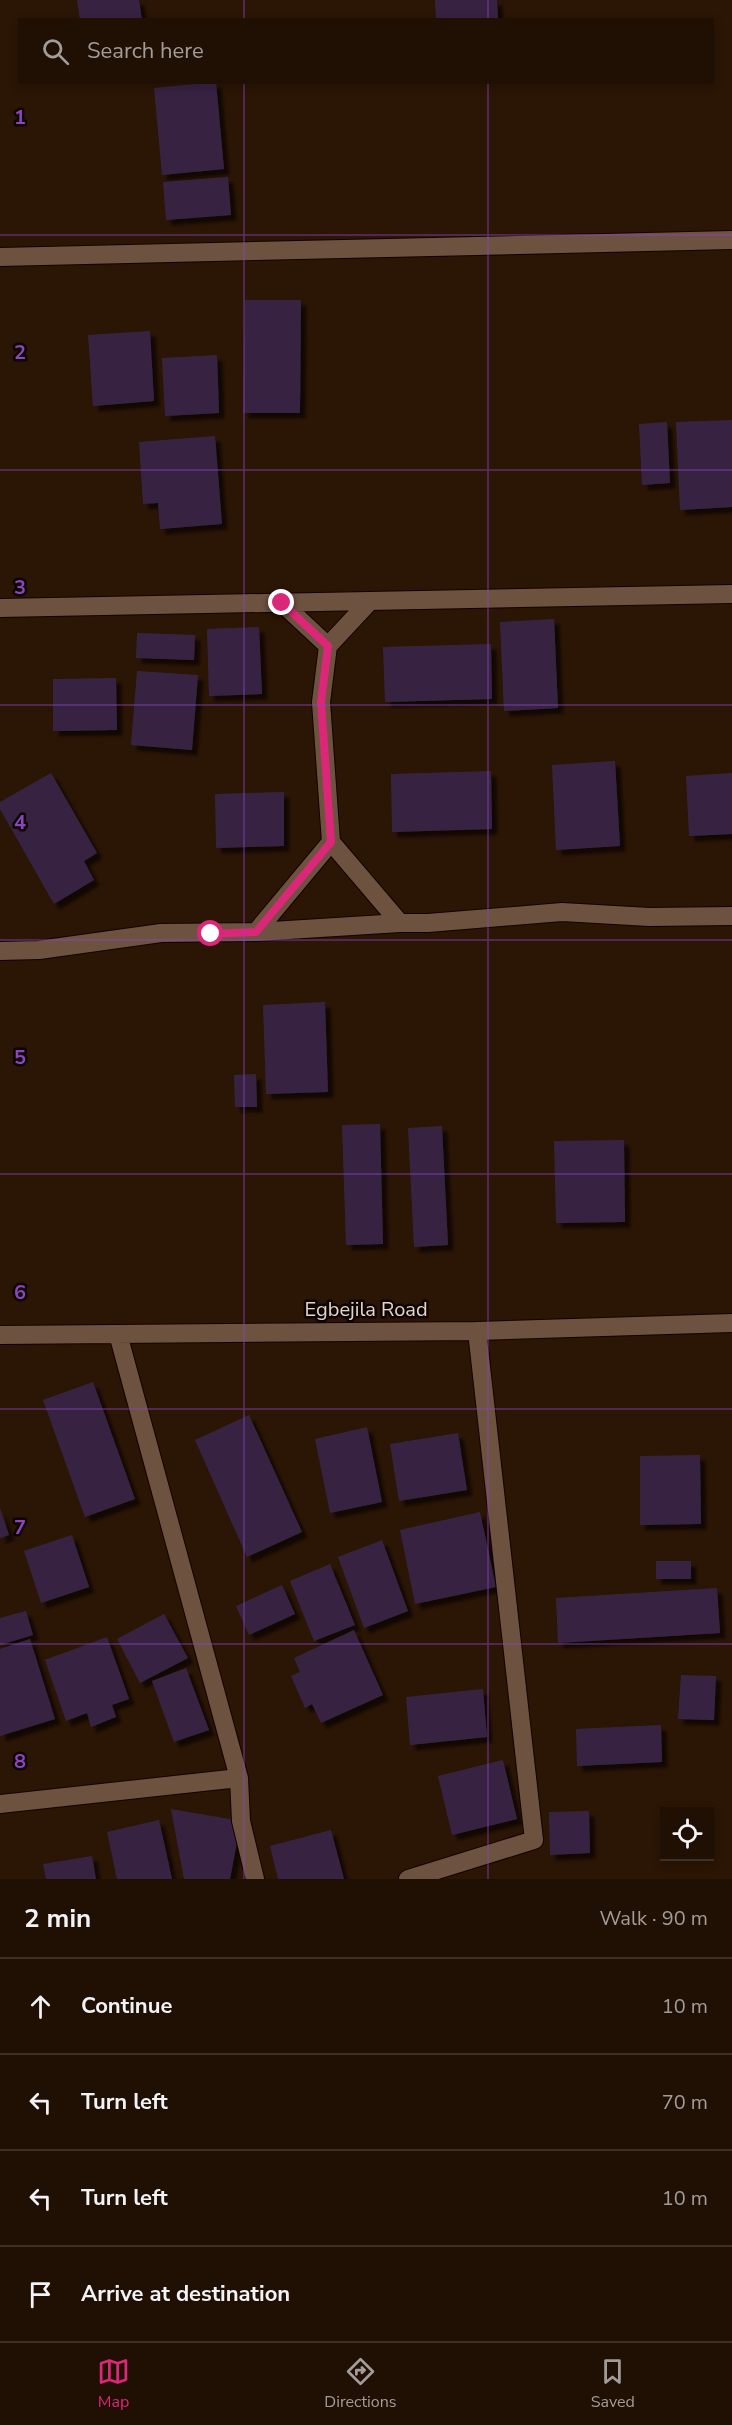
<!DOCTYPE html>
<html lang="en">
<head>
<meta charset="utf-8">
<style>
	:root { --surface:#201004; --page:#28190e; --text:#f1f3f6; --muted:#a29d9a; --line:#3d3026; --accent:#db2777 }
	body { margin:0; font-family:"Nunito Sans",sans-serif; background:var(--page); color:var(--text) }
	.controls { position:absolute; right:18px; bottom:18px; display:grid; overflow:hidden; border-radius:0px; box-shadow:0 3px 9px #0003 }
	.controls button { width:54px; height:54px; display:grid; place-items:center; padding:0; border:0; border-bottom:2px solid var(--line); background:var(--surface); color:var(--text); font:30px sans-serif }
	.stop { position:absolute; width:18px; height:18px; margin:-14px; border:4px solid #db2777; border-radius:50%; background:#fff }
	.stop.end { background:#db2777; border-color:#fff; box-shadow:0 2px 6px #0008 }
	.list { margin:0; padding:0; list-style:none }
	h2 { display:flex; justify-content:space-between; align-items:center; height:78px; margin:0; padding:0 24px; font-size:26px }
	h2 small { font-size:20px; font-weight:400; color:var(--muted) }
	.list li { display:grid; grid-template-columns:39px 1fr auto; gap:18px; align-items:center; box-sizing:border-box; height:96px; padding:0 24px; border-top:2px solid var(--line) }
	.list b { display:block; font-size:22px; white-space:nowrap }
	.list em { font-size:20px; font-style:normal; color:var(--muted) }
	.icon { flex:none; width:33px; height:33px; fill:none; stroke:currentColor; stroke-width:2; stroke-linecap:round; stroke-linejoin:round }
	.map { position:relative; flex:none; width:732px; height:1879px; overflow:hidden }
	.search { position:absolute; background:var(--surface); box-shadow:0 3px 9px #0003; left:18px; right:18px; top:18px; height:66px; display:flex; align-items:center; gap:15px; box-sizing:border-box; padding:0 21px; border-radius:0px; color:var(--muted); font-size:22px }
	.sheet { height:462px; background:var(--surface) }
	nav { display:flex; justify-content:space-around; align-items:center; box-sizing:border-box; height:84px; border-top:2px solid var(--line); background:var(--surface); font-size:16px; color:var(--muted) }
	nav a { display:grid; justify-items:center; gap:3px }
	nav .on { color:var(--accent) }
	.map>svg:first-child { display:block }
</style>
</head>
<body>
<div class="map">
<svg width="732" height="1879" viewBox="0 0 732 1879">
	<defs>
		<filter id="shadow"><feDropShadow dx="5.5" dy="5.5" stdDeviation="1.5" flood-color="#0009"/></filter>
	</defs>
	<rect width="100%" height="100%" fill="#2b1505"/>
	<!-- building -->
	<path fill="#392442" filter="url(#shadow)" d="M 77,0 L 139,0 L 142,20 L 80,20 Z
		M 435,0 L 497,0 L 498,20 L 436,20 Z
		M 216,82 L 224,169 L 162,175 L 154,88 Z
		M 228,177 L 231,215 L 166,220 L 163,182 Z
		M 245,300 L 301,300 L 300,413 L 243,413 Z
		M 150,331 L 154,401 L 93,406 L 88,335 Z
		M 217,355 L 219,413 L 165,416 L 162,358 Z
		M 732,420 L 732,507 L 680,510 L 676,422 Z
		M 667,422 L 670,483 L 642,485 L 639,424 Z
		M 215,436 L 222,524 L 160,529 L 158,503 L 143,504 L 139,442 Z
		M 554,619 L 558,708 L 504,711 L 500,622 Z
		M 259,627 L 262,694 L 209,696 L 207,629 Z
		M 137,633 L 195,635 L 194,660 L 136,658 Z
		M 491,644 L 492,699 L 385,702 L 383,647 Z
		M 137,671 L 198,675 L 192,750 L 131,745 Z
		M 116,678 L 117,730 L 53,731 L 53,679 Z
		M 615,761 L 620,846 L 556,850 L 552,765 Z
		M 491,771 L 492,829 L 392,832 L 391,774 Z
		M 51,773 L 97,853 L 84,861 L 94,880 L 54,904 L 0,809 L 0,802 Z
		M 732,773 L 732,834 L 689,836 L 686,776 Z
		M 284,792 L 284,846 L 216,848 L 215,794 Z
		M 325,1002 L 328,1092 L 266,1094 L 263,1005 Z
		M 256,1074 L 257,1107 L 235,1107 L 234,1075 Z
		M 380,1124 L 383,1244 L 346,1245 L 342,1125 Z
		M 442,1126 L 448,1245 L 414,1247 L 408,1128 Z
		M 624,1140 L 625,1222 L 556,1223 L 554,1141 Z
		M 93,1382 L 135,1499 L 85,1517 L 43,1400 Z
		M 249,1415 L 302,1532 L 247,1557 L 195,1440 Z
		M 367,1427 L 382,1502 L 330,1513 L 315,1439 Z
		M 458,1433 L 467,1490 L 399,1501 L 390,1444 Z
		M 700,1455 L 701,1524 L 640,1525 L 640,1456 Z
		M 0,1508 L 9,1535 L 0,1538 Z
		M 480,1512 L 496,1587 L 415,1604 L 400,1530 Z
		M 72,1535 L 89,1587 L 41,1603 L 24,1551 Z
		M 382,1540 L 408,1611 L 364,1628 L 338,1557 Z
		M 656,1561 L 691,1561 L 691,1579 L 656,1579 Z
		M 330,1564 L 355,1625 L 314,1641 L 290,1581 Z
		M 282,1585 L 295,1614 L 249,1635 L 236,1606 Z
		M 717,1588 L 720,1633 L 558,1643 L 556,1598 Z
		M 26,1611 L 33,1635 L 0,1645 L 0,1618 Z
		M 164,1614 L 188,1658 L 140,1683 L 117,1639 Z
		M 354,1630 L 383,1695 L 321,1723 L 312,1704 L 305,1708 L 291,1676 L 300,1672 L 294,1658 Z
		M 107,1637 L 129,1699 L 112,1705 L 116,1717 L 91,1727 L 87,1713 L 66,1721 L 45,1660 Z
		M 30,1639 L 55,1719 L 0,1736 L 0,1649 Z
		M 186,1668 L 209,1730 L 174,1742 L 152,1681 Z
		M 681,1675 L 716,1676 L 714,1720 L 678,1719 Z
		M 483,1689 L 487,1737 L 410,1745 L 406,1697 Z
		M 661,1725 L 662,1762 L 577,1766 L 576,1729 Z
		M 503,1760 L 517,1819 L 452,1835 L 438,1776 Z
		M 171,1809 L 241,1821 L 230,1879 L 184,1879 Z
		M 589,1811 L 590,1853 L 550,1855 L 549,1812 Z
		M 159,1820 L 172,1879 L 117,1879 L 107,1832 Z
		M 331,1830 L 344,1879 L 278,1879 L 270,1846 Z
		M 92,1856 L 96,1879 L 46,1879 L 43,1864 Z"/>
	<g fill="none" stroke-linecap="round" stroke-linejoin="round">
		<defs>
			<path id="minor" d="M 0,257 L 732,240
				M 370,601 L 328,646 L 321,702 L 331,842 L 400,923
				M 282,603 L 328,646
				M 0,608 L 732,594
				M 256,932 L 331,842
				M 0,951 L 39,950 L 161,933 L 256,932 L 400,923 L 428,923 L 562,912 L 649,917 L 732,916
				M 118,1334 L 239,1778 L 241,1821 L 255,1879
				M 0,1335 L 477,1331 L 732,1323
				M 0,1804 L 239,1778
				M 408,1879 L 534,1840 L 477,1331"/>
		</defs>
		<!-- minor casing -->
		<use href="#minor" stroke="#120200" stroke-width="20"/>
		<!-- minor -->
		<use href="#minor" stroke="#6d5240" stroke-width="18"/>
	</g>
	<g fill="none" stroke-linecap="round" stroke-linejoin="round">
		<!-- route -->
		<path stroke="#db2777" stroke-width="8" d="M 211,934 L 256,932 L 331,842 L 321,702 L 328,646 L 282,603"/>
	</g>
	<!-- grid -->
	<path fill="none" stroke="#8b45c0" stroke-width="1.5" stroke-opacity="0.55" d="M 244,0 L 244,20M 488,0 L 488,20M 244,82 L 244,1879M 488,82 L 488,1879M 0,235 L 732,235M 0,470 L 732,470M 0,705 L 732,705M 0,940 L 732,940M 0,1174 L 732,1174M 0,1409 L 732,1409M 0,1644 L 732,1644"/>
	<g text-anchor="middle" dominant-baseline="central" stroke-width="5" stroke-linejoin="round" paint-order="stroke">
		<!-- street labels -->
		<g font-size="20" fill="#e3d3c9" stroke="#0d0401">
			<text x="366" y="1309">Egbejila Road</text>
		</g>
	</g>
	<g font-size="20" text-anchor="middle" font-weight="bold" fill="#8b45c0" stroke="#0d0401" stroke-width="5" stroke-linejoin="round" paint-order="stroke">
		<text x="20" y="124">1</text>
		<text x="20" y="359">2</text>
		<text x="20" y="594">3</text>
		<text x="20" y="829">4</text>
		<text x="20" y="1064">5</text>
		<text x="20" y="1299">6</text>
		<text x="20" y="1534">7</text>
		<text x="20" y="1768">8</text>
	</g>
</svg>
<div class="controls">
<button><svg class="icon" aria-label="locate" viewBox="0 0 24 24"><circle cx="12" cy="12" r="6"/><path d="M12 2v4M12 18v4M2 12h4M18 12h4"/></svg></button>
</div>
<div class="stop" style="left:211px;top:934px"></div>
<div class="stop end" style="left:282px;top:603px"></div>
<div class="search"><svg class="icon" aria-label="search" viewBox="0 0 24 24"><circle cx="10" cy="10" r="6"/><path d="M15 15l6 6"/></svg>Search here</div>
</div>
<section class="sheet">
<h2>2 min<small>Walk · 90 m</small></h2>
<ul class="list">
<li><svg class="icon" aria-label="ahead" viewBox="0 0 24 24"><path d="M12 20V5M6 11l6-6 6 6"/></svg><div><b>Continue</b></div><em>10 m</em></li>
<li><svg class="icon" aria-label="left" viewBox="0 0 24 24"><path d="M17 20v-9H6M10 6l-5 5 5 5"/></svg><div><b>Turn left</b></div><em>70 m</em></li>
<li><svg class="icon" aria-label="left" viewBox="0 0 24 24"><path d="M17 20v-9H6M10 6l-5 5 5 5"/></svg><div><b>Turn left</b></div><em>10 m</em></li>
<li><svg class="icon" aria-label="arrive" viewBox="0 0 24 24"><path d="M6 21V4h12l-3 4 3 4H6"/></svg><div><b>Arrive at destination</b></div></li>
</ul>
</section>
<nav>
<a class="on"><svg class="icon" aria-label="map" viewBox="0 0 24 24"><path d="M3 6l6-2 6 2 6-2v14l-6 2-6-2-6 2zM9 4v14M15 6v14"/></svg>Map</a>
<a><svg class="icon" aria-label="directions" viewBox="0 0 24 24"><path d="M12 3l9 9-9 9-9-9zM9 14v-3h6M13 9l2 2-2 2"/></svg>Directions</a>
<a><svg class="icon" aria-label="saved" viewBox="0 0 24 24"><path d="M7 4h10v16l-5-4-5 4z"/></svg>Saved</a>
</nav>
</body>
</html>
